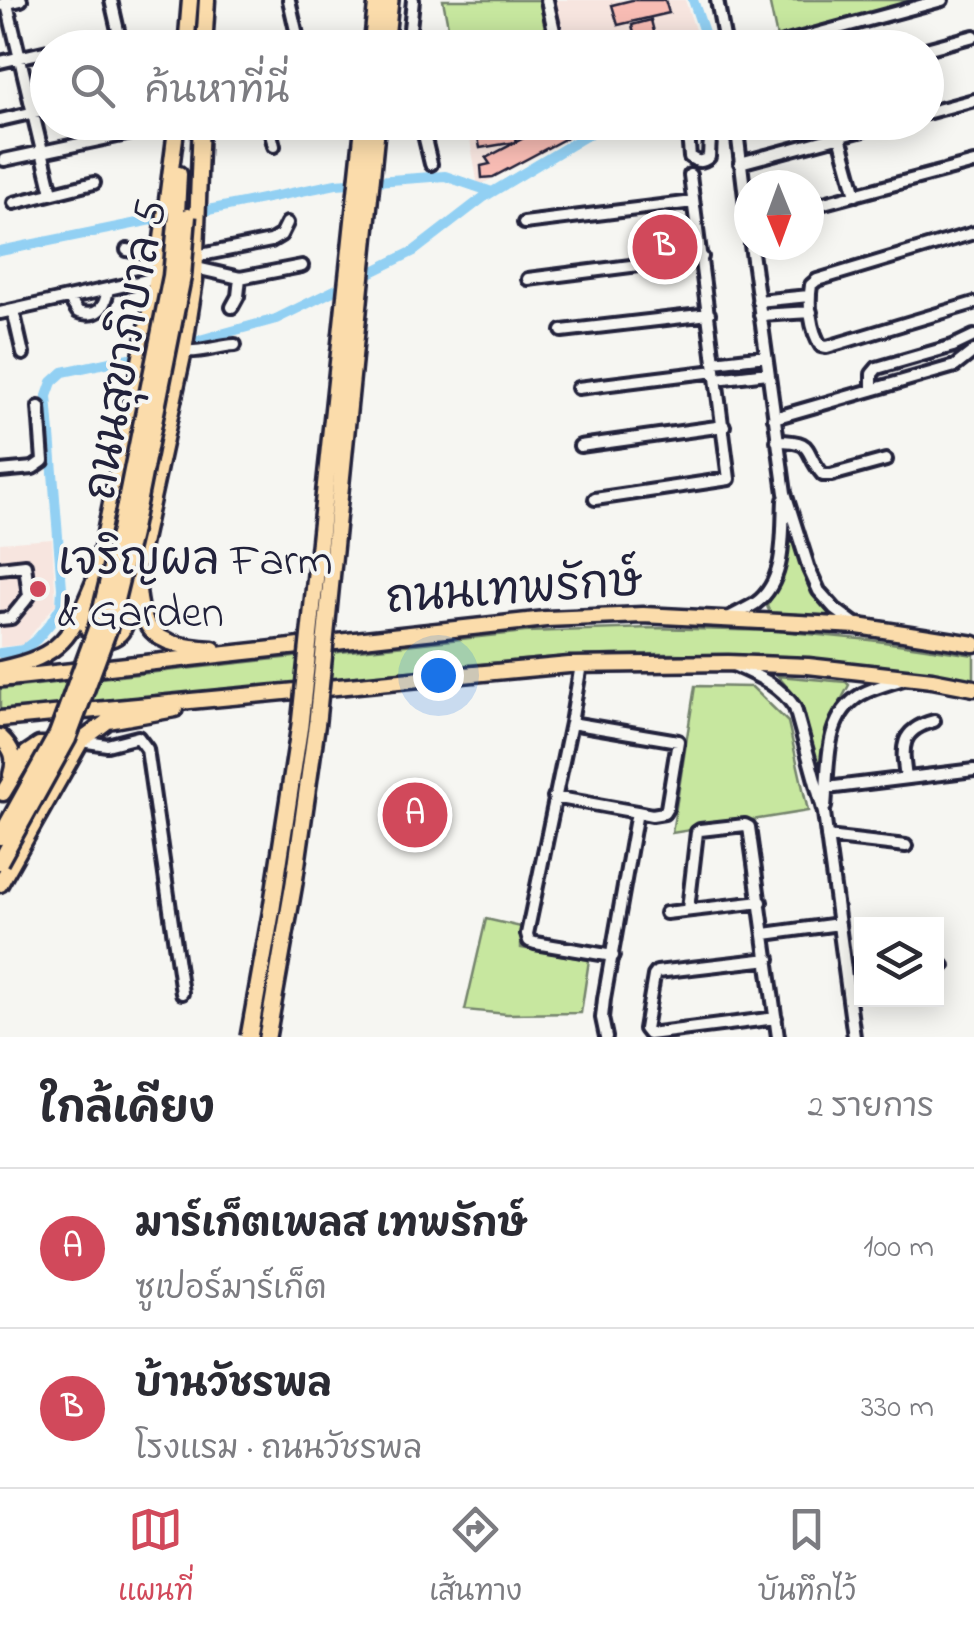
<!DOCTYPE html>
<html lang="th">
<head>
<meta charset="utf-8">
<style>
	:root { --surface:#fff; --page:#f2f2f3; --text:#2b2b33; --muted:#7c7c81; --line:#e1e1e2; --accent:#d1495b }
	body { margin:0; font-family:"Indie Flower","Playpen Sans Thai",sans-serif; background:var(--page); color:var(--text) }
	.controls { position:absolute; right:30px; bottom:30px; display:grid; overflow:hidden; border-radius:0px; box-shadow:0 5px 25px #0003 }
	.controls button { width:90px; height:90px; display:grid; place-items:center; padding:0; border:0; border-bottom:2px solid var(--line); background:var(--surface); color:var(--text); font:50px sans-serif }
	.compass { position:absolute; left:734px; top:170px; width:90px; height:90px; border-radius:50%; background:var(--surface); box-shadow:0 5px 25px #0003; rotate:179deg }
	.you { position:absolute; left:438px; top:675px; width:35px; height:35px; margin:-25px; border:8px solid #fff; border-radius:50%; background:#1a73e8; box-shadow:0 0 0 15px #1a73e833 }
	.badge { display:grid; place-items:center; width:65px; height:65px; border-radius:50%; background:var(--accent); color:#fff; font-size:32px; font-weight:700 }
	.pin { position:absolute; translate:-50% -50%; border:5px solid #fff; box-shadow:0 2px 10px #0006 }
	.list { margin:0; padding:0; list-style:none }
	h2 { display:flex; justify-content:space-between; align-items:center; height:130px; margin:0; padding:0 40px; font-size:42px }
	h2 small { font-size:32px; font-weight:400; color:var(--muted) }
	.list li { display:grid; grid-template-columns:65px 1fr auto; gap:30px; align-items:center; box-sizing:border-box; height:160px; padding:0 40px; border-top:2px solid var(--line) }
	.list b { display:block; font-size:38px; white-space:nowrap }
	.list p { margin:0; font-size:32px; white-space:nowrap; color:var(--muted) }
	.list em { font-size:32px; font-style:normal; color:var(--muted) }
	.icon { flex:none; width:55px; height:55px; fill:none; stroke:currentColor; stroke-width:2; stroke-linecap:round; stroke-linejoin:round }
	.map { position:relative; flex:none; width:974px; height:1037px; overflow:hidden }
	.search { position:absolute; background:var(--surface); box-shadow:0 5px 25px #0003; left:30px; right:30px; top:30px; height:110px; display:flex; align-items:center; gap:25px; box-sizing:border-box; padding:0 35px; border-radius:55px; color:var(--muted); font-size:38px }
	.sheet { height:450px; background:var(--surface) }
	nav { display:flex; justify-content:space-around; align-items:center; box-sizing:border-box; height:140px; border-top:2px solid var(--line); background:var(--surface); font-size:28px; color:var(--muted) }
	nav a { display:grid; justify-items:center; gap:5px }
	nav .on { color:var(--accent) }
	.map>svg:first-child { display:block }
</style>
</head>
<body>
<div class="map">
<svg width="974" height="1037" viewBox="0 0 974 1037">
	<rect width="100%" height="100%" fill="#f6f6f2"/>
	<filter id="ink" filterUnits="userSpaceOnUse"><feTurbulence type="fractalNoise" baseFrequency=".01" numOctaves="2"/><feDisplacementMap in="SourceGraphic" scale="20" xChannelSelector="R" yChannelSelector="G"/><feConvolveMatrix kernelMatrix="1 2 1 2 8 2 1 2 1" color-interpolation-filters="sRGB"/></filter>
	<g filter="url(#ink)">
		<!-- built -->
		<path fill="#f7e5df" d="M 443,0 L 685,0 L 697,36 L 685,48 L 452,47 Z
			M 467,122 L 600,123 L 478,186 Z
			M 52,539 L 56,604 L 23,645 L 0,647 L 0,543 Z"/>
		<!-- green -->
		<path fill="#c7e79f" stroke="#74846d" stroke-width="2.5" d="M 443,0 L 539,0 L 549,47 L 452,47 Z
			M 769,0 L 918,0 L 777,38 Z
			M 790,532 L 811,593 L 832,618 L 770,613 L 767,606 L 782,579 Z
			M 650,628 L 779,631 L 870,640 L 974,655 L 974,681 C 874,666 773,655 672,654 C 566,653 460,665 354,677 C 236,689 118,702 0,714 L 0,689 L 525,632 Z
			M 778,676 L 846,682 L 849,685 L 829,723 L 822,776 L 820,774 C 809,732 808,710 778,676 Z
			M 695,686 L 752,687 L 788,722 L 808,811 L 672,833 Z
			M 486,919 L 521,927 L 521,948 L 589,960 L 581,1013 L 507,1014 L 465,1010 Z"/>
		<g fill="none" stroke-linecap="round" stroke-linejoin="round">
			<!-- canal -->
			<path stroke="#92d0f3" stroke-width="10" d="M 693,0 L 706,38 L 694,48
				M 208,210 L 336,184 L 445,176 L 492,192
				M 0,251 L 157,219
				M 196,341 L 276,319 L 414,251 L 484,197 L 609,122
				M 0,653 L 23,650 L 37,639 L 50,624 L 61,606 L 62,588 L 47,396 L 52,382 L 63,372 L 129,358"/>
		</g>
		<!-- building -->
		<path fill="#f8bcb4" stroke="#22223b" stroke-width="2.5" d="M 632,0 L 665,0 L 669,13 L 618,25 L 612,5 Z
			M 651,20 L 658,48 L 633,48 L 637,47 L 632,25 Z
			M 475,122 L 512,122 L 516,142 L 480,148 Z
			M 554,122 L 583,122 L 585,128 L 493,177 L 482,178 L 481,166 L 490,164 L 486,158 Z"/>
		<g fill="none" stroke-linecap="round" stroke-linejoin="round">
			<defs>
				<path id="minor" d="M 6,0 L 52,193
					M 111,0 L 122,48
					M 289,0 L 300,48
					M 547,0 L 558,48
					M 717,0 L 726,48
					M 0,5 L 21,0
					M 408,48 L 413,0
					M 765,48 L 942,0
					M 926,49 L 974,36
					M 0,62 L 48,51
					M 926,113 L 974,100
					M 0,120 L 48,109
					M 268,122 L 274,146
					M 421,122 L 431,164
					M 690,122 L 688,133 L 690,157 C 697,162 702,163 709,157 L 710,137 L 707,122
					M 736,122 L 749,231
					M 836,122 L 856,195
					M 4,160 L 179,123
					M 740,163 L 893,122
					M 14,203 L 94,183
					M 809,207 L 974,163
					M 524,223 L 693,202
					M 974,233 L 817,280 L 811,285 C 808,304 810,330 821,346 L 827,347 L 974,303
					M 751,245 L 785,493 L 809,569 L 819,591 L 835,609 L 858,626
					M 127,250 L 160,255
					M 196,256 L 271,241 L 281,235 L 287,223
					M 196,268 L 240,278 L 302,266
					M 528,279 L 702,257
					M 69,298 L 78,312 C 98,318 105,308 108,289
					M 758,301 L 809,296
					M 232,307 L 238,296 L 240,278
					M 13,310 L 23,354
					M 0,313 L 157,278
					M 760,315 L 811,312
					M 562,331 L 709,314
					M 184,351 C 201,353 217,346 235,345
					M 714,362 L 766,356
					M 716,379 L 768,373
					M 578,388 L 715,371
					M 872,390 L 872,374 L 877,368 L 953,346 L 974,336
					M 774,418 L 955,366 L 974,351
					M 777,441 C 817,441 802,451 823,475 L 831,475 L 886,460
					M 580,446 L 724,426
					M 0,471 L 33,468 L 43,461 L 39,407
					M 595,499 L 729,479 L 690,175
					M 0,568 L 25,565 L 29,596 L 11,618 L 0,619
					M 728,618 C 737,613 747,609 756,603 C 787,580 782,534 784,500
					M 581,665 L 571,723 L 527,934 L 529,941 L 535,943 L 613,956
					M 733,665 C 758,676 780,685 795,708 L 824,813 L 854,1037
					M 571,723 L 678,741 L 667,808 L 664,813 L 652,815 L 637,812
					M 81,741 L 107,745 L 138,737 L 147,749 L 182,993
					M 906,778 C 902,748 899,730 934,721
					M 827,788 L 974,770
					M 554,797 L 637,812 L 604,999 L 602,1018 L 606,1037
					M 825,807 C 829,768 822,717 862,694 C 875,687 892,683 906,678
					M 827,837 L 906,846
					M 688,909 L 697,832 L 700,830 L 745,825 L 749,827 L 778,1037
					M 666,913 L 761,902
					M 765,934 L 839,924
					M 769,959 L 657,972 L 654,976 L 645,1029 L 649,1034 L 776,1018
					M 936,966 L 943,966"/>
				<path id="major" d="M 186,48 L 190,0
					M 204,48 L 207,0
					M 201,122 L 195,280 L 184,351 L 137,568 C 138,631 150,645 213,649
					M 177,213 L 179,174
					M 89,606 C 88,610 85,618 86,622 C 88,641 114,646 123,629 C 129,619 130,601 132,589
					M 0,669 C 65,656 72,634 96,577 L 157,278 L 177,122
					M 0,679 L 546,619 L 643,615 L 858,626 L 974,644
					M 0,719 L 569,665 L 728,663 L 808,666 L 932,680 L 974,688
					M 0,737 C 13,749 16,758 11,775
					M 3,793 L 27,753 L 39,745 L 57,745
					M 0,884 L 81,741 L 108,721 L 175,709"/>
				<path id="highway" d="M 372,48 L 377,0
					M 385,48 L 390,0"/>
			</defs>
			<!-- minor casing -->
			<use href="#minor" stroke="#22223b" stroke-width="18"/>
			<!-- major casing -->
			<use href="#major" stroke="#22223b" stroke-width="21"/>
			<!-- highway casing -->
			<use href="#highway" stroke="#22223b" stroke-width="22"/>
			<!-- minor -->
			<use href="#minor" stroke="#f6f6f2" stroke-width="10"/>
			<!-- major -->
			<use href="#major" stroke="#fbdcab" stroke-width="14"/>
			<!-- highway -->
			<use href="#highway" stroke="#fbdcab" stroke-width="15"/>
			<defs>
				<path id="major-bridge" d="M 0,837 L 57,734 L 97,626 L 120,530 L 171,276 L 177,213
					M 0,862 L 68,739 L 109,629 L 132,534 L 183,277 L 188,216"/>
				<path id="highway-bridge" d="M 249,1037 L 271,914 L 300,725 L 364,122
					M 267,1037 L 294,883 L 317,721 L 377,122"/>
			</defs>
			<!-- major-bridge casing -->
			<use href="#major-bridge" stroke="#22223b" stroke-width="21" stroke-linecap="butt"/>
			<!-- highway-bridge casing -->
			<use href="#highway-bridge" stroke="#22223b" stroke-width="22" stroke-linecap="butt"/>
			<!-- major-bridge -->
			<use href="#major-bridge" stroke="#fbdcab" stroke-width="14"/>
			<!-- highway-bridge -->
			<use href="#highway-bridge" stroke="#fbdcab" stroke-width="15"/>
		</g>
	</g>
	<!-- markers -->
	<circle fill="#d1495b" stroke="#f6f6f2" stroke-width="4" cx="38" cy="589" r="10"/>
	<g text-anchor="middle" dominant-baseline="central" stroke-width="8" stroke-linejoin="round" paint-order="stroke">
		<!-- street labels -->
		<g font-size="45" fill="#22223b" stroke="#f6f6f2">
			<text transform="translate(128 350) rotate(-80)">ถนนสุขาภิบาล 5</text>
			<text transform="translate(514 592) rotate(-4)">ถนนเทพรักษ์</text>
		</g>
		<!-- poi labels -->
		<g font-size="45" fill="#22223b" stroke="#f6f6f2" text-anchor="start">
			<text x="58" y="563">เจริญผล Farm<tspan x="58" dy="52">&amp; Garden</tspan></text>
		</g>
	</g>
</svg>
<div class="controls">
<button><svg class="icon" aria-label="layers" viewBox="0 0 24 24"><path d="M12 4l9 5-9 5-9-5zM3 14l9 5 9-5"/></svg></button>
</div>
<svg class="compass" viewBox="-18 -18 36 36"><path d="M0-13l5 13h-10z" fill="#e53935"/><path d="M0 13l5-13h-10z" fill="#7c7c81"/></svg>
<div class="you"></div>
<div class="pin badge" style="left:415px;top:815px">A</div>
<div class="pin badge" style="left:665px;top:247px">B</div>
<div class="search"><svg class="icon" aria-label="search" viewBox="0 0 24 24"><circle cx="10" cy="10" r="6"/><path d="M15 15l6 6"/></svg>ค้นหาที่นี่</div>
</div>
<section class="sheet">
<h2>ใกล้เคียง<small>2 รายการ</small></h2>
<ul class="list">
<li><span class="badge">A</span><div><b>มาร์เก็ตเพลส เทพรักษ์</b><p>ซูเปอร์มาร์เก็ต</p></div><em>100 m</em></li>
<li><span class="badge">B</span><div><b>บ้านวัชรพล</b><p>โรงแรม · ถนนวัชรพล</p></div><em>330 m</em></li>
</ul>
</section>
<nav>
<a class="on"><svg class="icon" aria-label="map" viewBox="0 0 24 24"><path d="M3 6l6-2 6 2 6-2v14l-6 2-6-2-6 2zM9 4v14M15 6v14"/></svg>แผนที่</a>
<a><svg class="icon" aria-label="directions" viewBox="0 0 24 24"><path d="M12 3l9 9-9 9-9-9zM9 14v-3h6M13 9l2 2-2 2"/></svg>เส้นทาง</a>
<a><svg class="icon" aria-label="saved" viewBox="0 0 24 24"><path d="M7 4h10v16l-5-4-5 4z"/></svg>บันทึกไว้</a>
</nav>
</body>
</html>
